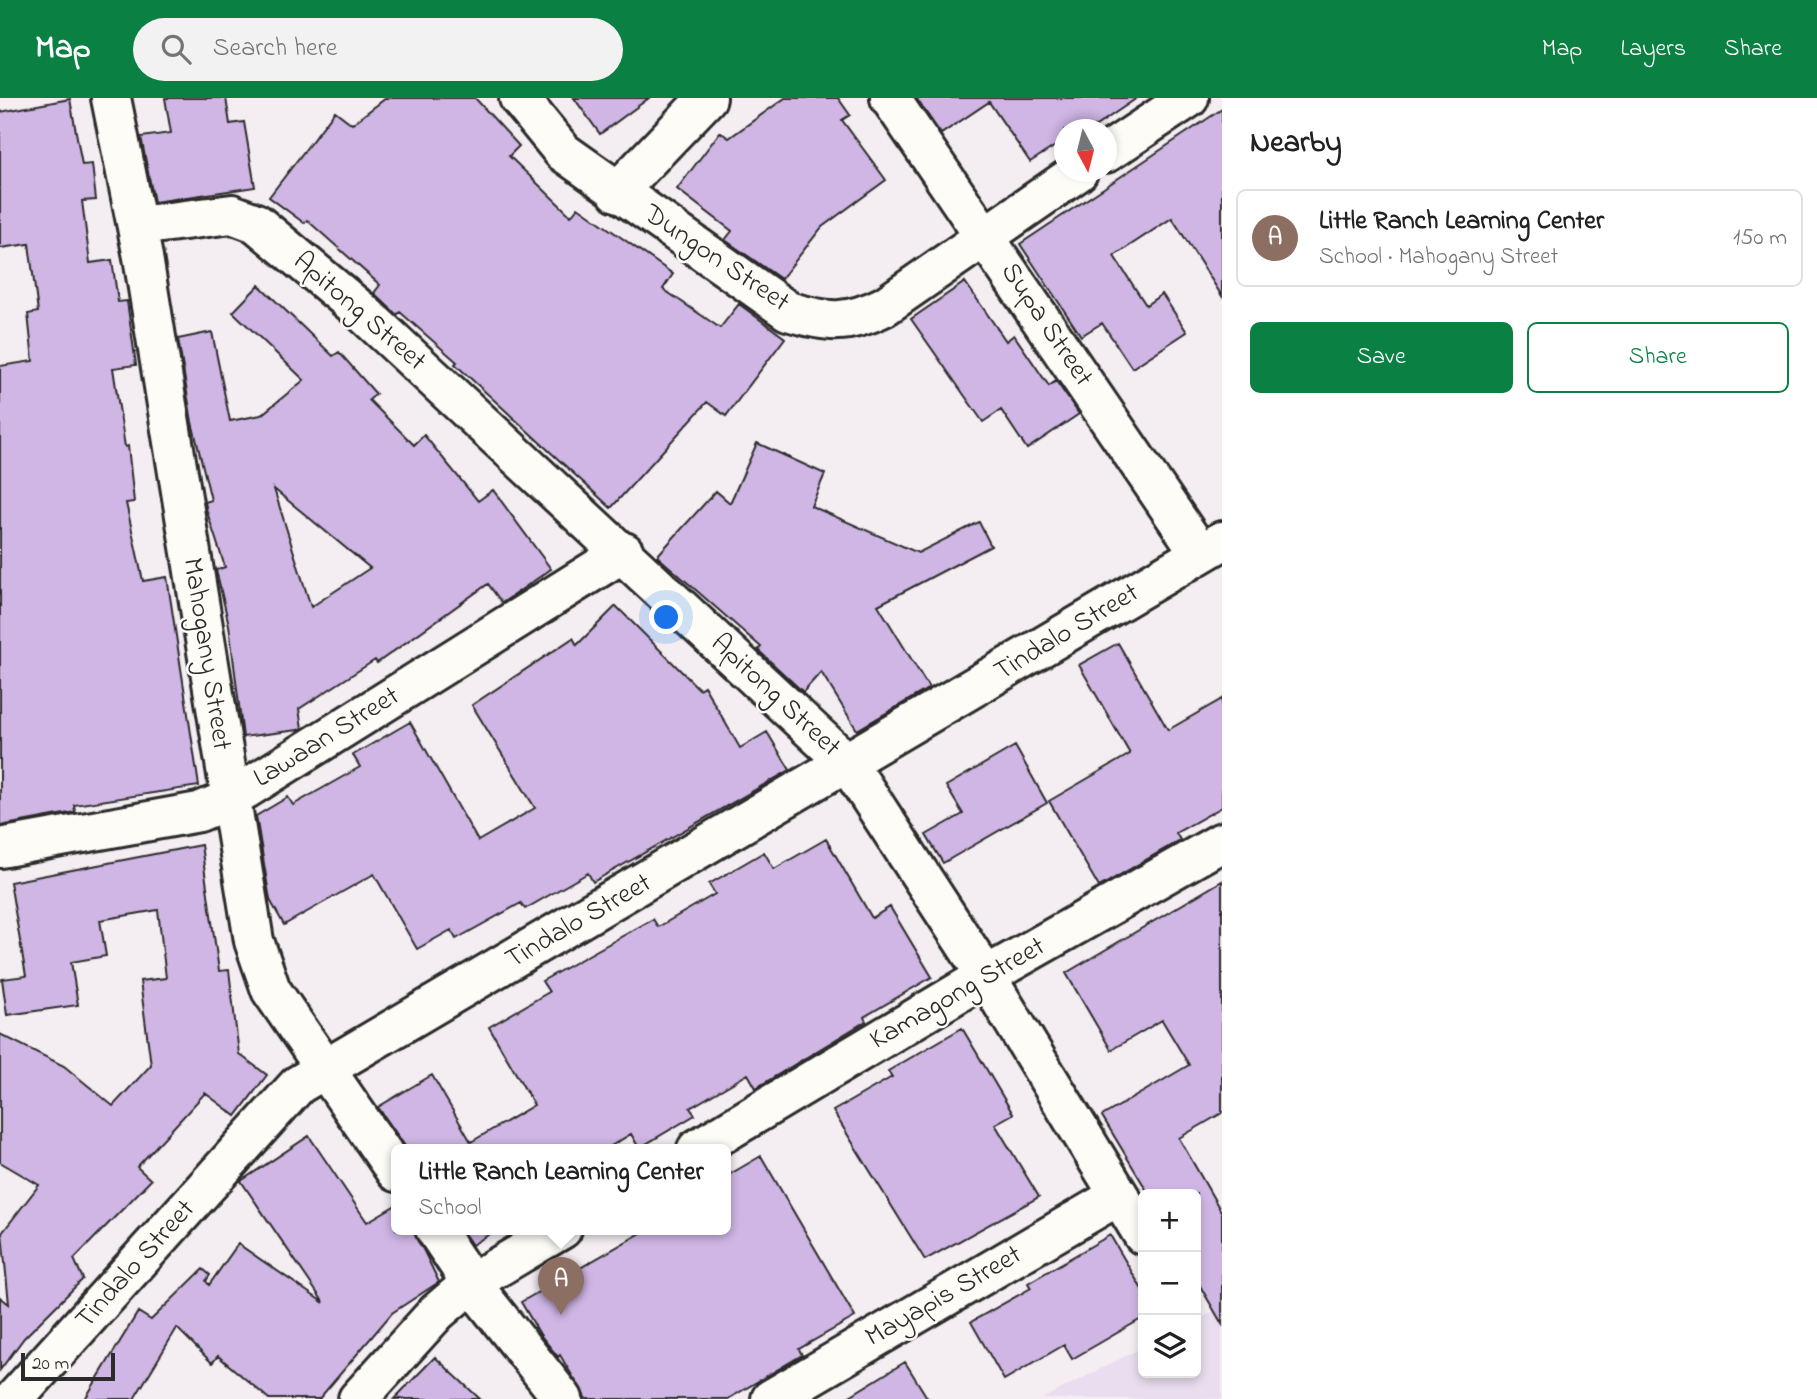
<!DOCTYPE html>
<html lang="en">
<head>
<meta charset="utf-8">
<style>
	:root { --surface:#fff; --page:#f2f2f2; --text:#202124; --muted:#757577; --line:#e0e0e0; --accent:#0b8043 }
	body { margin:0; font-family:"Indie Flower",sans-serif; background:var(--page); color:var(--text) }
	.controls { position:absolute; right:21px; bottom:21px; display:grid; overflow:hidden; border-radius:10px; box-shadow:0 4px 10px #0003 }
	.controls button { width:63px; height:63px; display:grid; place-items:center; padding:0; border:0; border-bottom:2px solid var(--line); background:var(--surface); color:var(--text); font:35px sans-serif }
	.compass { position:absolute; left:1054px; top:21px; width:63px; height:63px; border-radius:50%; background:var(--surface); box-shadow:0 4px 10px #0003; rotate:173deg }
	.scale { position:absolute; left:21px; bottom:18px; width:94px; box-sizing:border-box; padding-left:7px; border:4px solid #2b2b2b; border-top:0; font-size:19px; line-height:24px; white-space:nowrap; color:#2b2b2b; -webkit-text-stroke:5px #fdfcf7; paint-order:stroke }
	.you { position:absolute; left:667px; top:520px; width:24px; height:24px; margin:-18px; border:5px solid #fff; border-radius:50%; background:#1a73e8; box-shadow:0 0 0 10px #1a73e833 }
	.badge { display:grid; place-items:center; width:46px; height:46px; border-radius:50%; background:var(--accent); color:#fff; font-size:23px; font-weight:700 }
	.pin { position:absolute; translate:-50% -58px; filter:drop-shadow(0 2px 4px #0008) }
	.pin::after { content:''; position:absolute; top:37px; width:24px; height:21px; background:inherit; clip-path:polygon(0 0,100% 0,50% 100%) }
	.popup { position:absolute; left:391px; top:1046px; width:340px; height:91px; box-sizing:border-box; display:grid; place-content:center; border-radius:10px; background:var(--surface); filter:drop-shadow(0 2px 5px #0005); font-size:23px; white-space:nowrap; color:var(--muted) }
	.popup b { font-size:26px; color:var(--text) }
	.popup::after { content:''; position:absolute; left:50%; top:100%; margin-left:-14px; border:14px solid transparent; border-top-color:var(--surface) }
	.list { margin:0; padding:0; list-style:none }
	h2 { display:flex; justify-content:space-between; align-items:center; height:91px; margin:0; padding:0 28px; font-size:30px }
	h2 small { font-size:23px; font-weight:400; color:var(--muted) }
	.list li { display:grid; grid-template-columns:46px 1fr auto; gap:21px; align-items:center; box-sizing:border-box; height:98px; margin:0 14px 14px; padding:0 14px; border:2px solid var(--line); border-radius:10px }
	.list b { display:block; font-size:26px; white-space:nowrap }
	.list p { margin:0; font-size:23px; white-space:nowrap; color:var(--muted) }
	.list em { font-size:23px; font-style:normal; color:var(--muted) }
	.actions { display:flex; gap:14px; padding:21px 28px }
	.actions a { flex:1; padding:16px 0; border:2px solid var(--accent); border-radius:10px; text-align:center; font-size:24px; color:var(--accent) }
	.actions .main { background:var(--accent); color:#fff }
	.icon { flex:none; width:38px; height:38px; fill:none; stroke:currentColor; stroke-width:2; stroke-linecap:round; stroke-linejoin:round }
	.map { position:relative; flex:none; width:1222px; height:1301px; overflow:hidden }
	header { display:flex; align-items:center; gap:42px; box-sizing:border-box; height:98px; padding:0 35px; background:var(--accent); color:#fff }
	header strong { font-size:33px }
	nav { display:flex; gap:38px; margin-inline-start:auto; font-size:24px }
	.search { width:490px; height:63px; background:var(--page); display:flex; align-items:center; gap:18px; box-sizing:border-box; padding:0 24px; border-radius:38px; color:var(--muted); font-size:26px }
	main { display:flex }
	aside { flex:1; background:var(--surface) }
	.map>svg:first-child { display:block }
</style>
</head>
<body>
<header>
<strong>Map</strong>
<div class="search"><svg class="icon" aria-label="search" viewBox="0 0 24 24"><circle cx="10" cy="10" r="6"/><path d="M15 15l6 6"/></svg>Search here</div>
<nav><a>Map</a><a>Layers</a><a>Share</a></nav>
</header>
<main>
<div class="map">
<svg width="1222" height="1301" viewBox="0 0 1222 1301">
	<rect width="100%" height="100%" fill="#f4eef3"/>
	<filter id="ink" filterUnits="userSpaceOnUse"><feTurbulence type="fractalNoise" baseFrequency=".0143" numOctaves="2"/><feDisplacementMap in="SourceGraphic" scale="14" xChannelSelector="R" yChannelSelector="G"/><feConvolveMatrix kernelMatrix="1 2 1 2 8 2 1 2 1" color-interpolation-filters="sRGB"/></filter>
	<g filter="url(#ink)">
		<!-- built -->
		<path fill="#e9ddef" d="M 1222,1209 L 1222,1301 L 1042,1301 L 1143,1249 L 1143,1275 L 1196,1275 L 1196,1223 Z"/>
		<!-- building -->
		<path fill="#cfb6e5" stroke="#2b2b2b" stroke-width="2" fill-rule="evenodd" d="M 165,0 L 226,0 L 230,26 L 244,24 L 255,89 L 154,104 L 141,39 L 171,35 Z
			M 386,0 L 475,0 L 519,48 L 509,58 L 571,118 L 578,109 L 673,176 L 663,191 L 720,230 L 739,206 L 785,240 L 726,318 L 707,304 L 611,410 L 455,266 L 457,264 L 400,214 L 397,217 L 374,195 L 380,187 L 307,122 L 304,125 L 269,99 L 335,13 L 352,26 Z
			M 574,0 L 649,0 L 600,36 Z
			M 785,0 L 838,0 L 850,17 L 842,22 L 886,82 L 822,129 L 781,181 L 725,142 L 732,133 L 677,91 L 720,34 L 729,40 Z
			M 916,0 L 1137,0 L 1090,32 L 1065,32 L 1065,42 L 1030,64 L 989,4 L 941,36 Z
			M 70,1 L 82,67 L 92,66 L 96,102 L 82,103 L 90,165 L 112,162 L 118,204 L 127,203 L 136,267 L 113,270 L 125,349 L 128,348 L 134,404 L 126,405 L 143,483 L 167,479 L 199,688 L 74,707 L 75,714 L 0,728 L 0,268 L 33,263 L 28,216 L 38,214 L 29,146 L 0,150 L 0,14 Z
			M 1222,11 L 1222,198 L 1172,120 L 1114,158 L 1146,207 L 1162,196 L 1187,234 L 1132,270 L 1102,225 L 1081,238 L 1020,146 Z
			M 965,184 L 1006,243 L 1014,237 L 1049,288 L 1056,283 L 1079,316 L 1027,351 L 1001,312 L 983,324 L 911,221 Z
			M 259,187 L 333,258 L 339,254 L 376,296 L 369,302 L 414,347 L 424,337 L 478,403 L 493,392 L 551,471 L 502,505 L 488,486 L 377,565 L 375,562 L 299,611 L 302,630 L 298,632 L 243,639 L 229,527 L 216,472 L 225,469 L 207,414 L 205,404 L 211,402 L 192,324 L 178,241 L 212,234 L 230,323 L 261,317 L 304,282 L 233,214 ZM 274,391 L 370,470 L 311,509 Z
			M 757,345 L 825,376 L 811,408 L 918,455 L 979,424 L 991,448 L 878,507 L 929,590 L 857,632 L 821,574 L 803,594 L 758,552 L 761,549 L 657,458 L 716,393 L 730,405 Z
			M 616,508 L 699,591 L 704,588 L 740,650 L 767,634 L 790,672 L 593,784 L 588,775 L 525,811 L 521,805 L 456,841 L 451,832 L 417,851 L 374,776 L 284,827 L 270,802 L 256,718 L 288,699 L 293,707 L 360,669 L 353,657 L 410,624 L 478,743 L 535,710 L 472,607 L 573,540 L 577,547 Z
			M 1118,545 L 1168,632 L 1222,601 L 1222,709 L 1176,735 L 1180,742 L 1099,789 L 1049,703 L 1130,656 L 1079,567 Z
			M 1015,648 L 1047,705 L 943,765 L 926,737 L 963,716 L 946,688 Z
			M 826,741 L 872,820 L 890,809 L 932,879 L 864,919 L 866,923 L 756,990 L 748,976 L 690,1010 L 695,1017 L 639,1050 L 631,1036 L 606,1051 L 407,1051 L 378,1009 L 432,977 L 471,1044 L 534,1007 L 489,929 L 549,894 L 542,883 L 653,821 L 658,829 L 715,796 L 709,786 L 764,754 L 774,771 Z
			M 201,747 L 219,873 L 229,872 L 239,956 L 267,977 L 236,1018 L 205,995 L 137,1069 L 151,1082 L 74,1161 L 83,1181 L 24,1240 L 0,1272 L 0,1199 L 9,1206 L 2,1135 L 39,1087 L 0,1064 L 0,936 L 64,968 L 113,1008 L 151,967 L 140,883 L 166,880 L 158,812 L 100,822 L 106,858 L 71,864 L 78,907 L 7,917 L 2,881 L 26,878 L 10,784 Z
			M 1222,783 L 1222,1015 L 1179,1040 L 1222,1115 L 1222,1226 L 1196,1181 L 1196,1096 L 1149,1096 L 1102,1018 L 1189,967 L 1162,922 L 1111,952 L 1066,875 Z
			M 962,930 L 1013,1016 L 995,1026 L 1039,1099 L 925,1162 L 833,1013 L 892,979 L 888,973 Z
			M 309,1038 L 367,1124 L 396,1107 L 396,1131 L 413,1131 L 439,1184 L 392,1215 L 319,1301 L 269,1301 L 218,1258 L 212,1265 L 177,1230 L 134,1301 L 85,1301 L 138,1214 L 151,1222 L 203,1171 L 210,1177 L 206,1183 L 209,1187 L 238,1146 L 324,1205 L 241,1083 Z
			M 761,1058 L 855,1219 L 799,1251 L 802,1257 L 728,1301 L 586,1301 L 560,1257 L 558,1259 L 541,1238 L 521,1204 L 648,1131 L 725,1131 L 725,1079 Z
			M 461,1131 L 498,1131 L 472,1147 Z
			M 1110,1137 L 1143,1193 L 1143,1220 L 1072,1261 L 1064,1247 L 1004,1282 L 971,1224 L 1031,1190 L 1028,1185 Z
			M 435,1259 L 480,1301 L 394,1301 Z
			M 905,1264 L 928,1301 L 845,1301 Z"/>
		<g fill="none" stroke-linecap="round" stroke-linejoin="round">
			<defs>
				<path id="minor" d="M 111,0 L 143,159 L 254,843 L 271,892 L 396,1074
					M 519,0 L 563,54 L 788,213 C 828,225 847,227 885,208 L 1078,74
					M 890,0 L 1200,455
					M 1106,55 L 1189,0
					M 617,94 L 707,0
					M 138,128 L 232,116 L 256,125 L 359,211 L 848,666 L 986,878 L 1143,1137
					M 0,750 L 199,714 L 230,701 L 624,454
					M 697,1051 L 986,878 L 1222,744
					M 435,1131 L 471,1185 L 563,1301
					M 14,1301 L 298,987 L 1222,443
					M 358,1301 L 437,1214 L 471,1185 L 562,1131
					M 771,1301 L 1118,1098"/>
			</defs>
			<!-- minor casing -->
			<use href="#minor" stroke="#2b2b2b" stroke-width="44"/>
			<!-- minor -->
			<use href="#minor" stroke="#fdfcf7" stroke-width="38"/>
		</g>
	</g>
	<g text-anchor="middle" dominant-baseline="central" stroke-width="5" stroke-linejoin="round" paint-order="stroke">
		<!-- street labels -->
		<g font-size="28" fill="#2b2b2b" stroke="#fdfcf7">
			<text transform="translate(716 161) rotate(34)">Dungon Street</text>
			<text transform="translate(359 214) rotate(41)">Apitong Street</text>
			<text transform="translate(1046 227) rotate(56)">Supa Street</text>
			<text transform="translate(1067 535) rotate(-31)">Tindalo Street</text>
			<text transform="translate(206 556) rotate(81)">Mahogany Street</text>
			<text transform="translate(775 598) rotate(43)">Apitong Street</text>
			<text transform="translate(327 640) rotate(-32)">Lawaan Street</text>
			<text transform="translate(579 824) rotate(-30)">Tindalo Street</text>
			<text transform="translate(958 896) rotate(-30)">Kamagong Street</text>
			<text transform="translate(136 1167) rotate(-48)">Tindalo Street</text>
			<text transform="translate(944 1199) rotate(-30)">Mayapis Street</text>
		</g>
	</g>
</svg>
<div class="controls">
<button>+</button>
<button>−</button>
<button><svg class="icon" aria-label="layers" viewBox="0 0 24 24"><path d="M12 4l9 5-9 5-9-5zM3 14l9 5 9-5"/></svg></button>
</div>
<svg class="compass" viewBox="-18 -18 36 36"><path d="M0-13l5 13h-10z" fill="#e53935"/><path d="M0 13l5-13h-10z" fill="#757577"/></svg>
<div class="scale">20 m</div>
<div class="you"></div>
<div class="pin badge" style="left:561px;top:1217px;background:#8d6e63">A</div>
<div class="popup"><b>Little Ranch Learning Center</b>School</div>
</div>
<aside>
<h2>Nearby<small></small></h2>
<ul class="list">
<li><span class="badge" style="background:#8d6e63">A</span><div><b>Little Ranch Learning Center</b><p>School · Mahogany Street</p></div><em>150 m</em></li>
</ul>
<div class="actions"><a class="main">Save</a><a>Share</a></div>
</aside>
</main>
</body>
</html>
